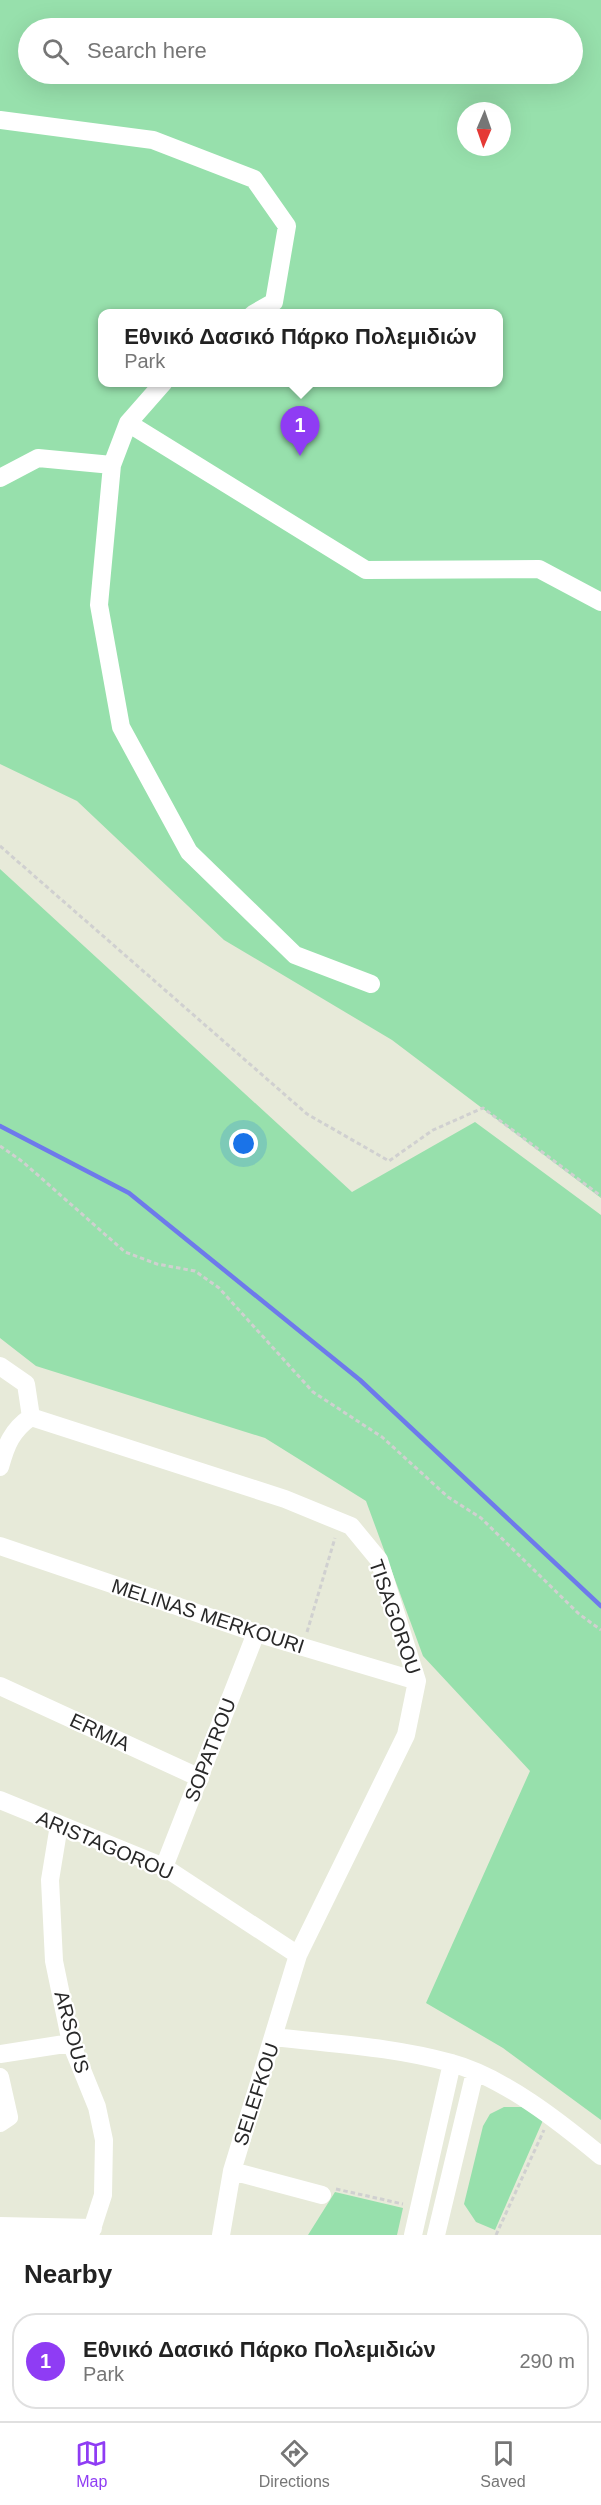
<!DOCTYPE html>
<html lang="en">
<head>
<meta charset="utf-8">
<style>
	:root { --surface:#fff; --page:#f2f2f2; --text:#222; --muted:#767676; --line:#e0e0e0; --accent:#8f3cf4 }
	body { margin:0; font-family:Helvetica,sans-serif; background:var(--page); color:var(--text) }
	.compass { position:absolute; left:457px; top:102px; width:54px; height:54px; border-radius:50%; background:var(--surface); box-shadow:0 6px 24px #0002; rotate:182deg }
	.you { position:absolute; left:244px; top:1144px; width:21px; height:21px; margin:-15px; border:4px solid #fff; border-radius:50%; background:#1a73e8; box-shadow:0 0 0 9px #1a73e833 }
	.badge { display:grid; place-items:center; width:39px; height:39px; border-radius:50%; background:var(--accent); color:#fff; font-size:20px; font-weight:700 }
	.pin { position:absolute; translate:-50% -50px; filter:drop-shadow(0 2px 3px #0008) }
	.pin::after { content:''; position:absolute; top:32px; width:21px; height:18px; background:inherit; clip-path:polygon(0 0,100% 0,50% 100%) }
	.popup { position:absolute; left:98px; top:309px; width:405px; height:78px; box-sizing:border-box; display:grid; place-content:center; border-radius:12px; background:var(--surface); filter:drop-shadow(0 2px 4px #0005); font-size:20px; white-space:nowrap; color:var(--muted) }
	.popup b { font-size:22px; color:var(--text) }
	.popup::after { content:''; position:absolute; left:50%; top:100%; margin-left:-12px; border:12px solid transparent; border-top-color:var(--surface) }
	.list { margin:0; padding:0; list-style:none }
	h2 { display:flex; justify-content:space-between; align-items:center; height:78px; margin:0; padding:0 24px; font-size:26px }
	h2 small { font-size:20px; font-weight:400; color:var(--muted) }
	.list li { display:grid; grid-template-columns:39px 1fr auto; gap:18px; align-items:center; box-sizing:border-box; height:96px; margin:0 12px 12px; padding:0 12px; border:2px solid var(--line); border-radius:24px }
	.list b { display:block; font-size:22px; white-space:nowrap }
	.list p { margin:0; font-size:20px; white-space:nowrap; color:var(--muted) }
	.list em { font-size:20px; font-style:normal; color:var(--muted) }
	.icon { flex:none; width:33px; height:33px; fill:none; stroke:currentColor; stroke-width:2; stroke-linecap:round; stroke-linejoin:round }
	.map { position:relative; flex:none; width:601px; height:2235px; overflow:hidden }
	.search { position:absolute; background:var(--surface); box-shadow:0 6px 24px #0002; left:18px; right:18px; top:18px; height:66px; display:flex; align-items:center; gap:15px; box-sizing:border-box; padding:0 21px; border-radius:33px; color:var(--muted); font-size:22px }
	.sheet { height:186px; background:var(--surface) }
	nav { display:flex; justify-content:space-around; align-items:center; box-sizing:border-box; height:84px; border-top:2px solid var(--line); background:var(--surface); font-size:16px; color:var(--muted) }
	nav a { display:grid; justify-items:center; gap:3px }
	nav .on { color:var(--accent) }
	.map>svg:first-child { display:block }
</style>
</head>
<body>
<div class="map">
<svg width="601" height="2235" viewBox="0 0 601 2235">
	<rect width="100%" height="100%" fill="#e7ead9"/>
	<!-- green -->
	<path fill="#97e0ac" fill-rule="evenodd" d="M 0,0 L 601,0 L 601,1198 L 392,1040 L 224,940 L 77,801 L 0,764 ZM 28,28 L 572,28 L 572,74 L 28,74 ZM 466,111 L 502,111 L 502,147 L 466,147 ZM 102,314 L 498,314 L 498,382 L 102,382 Z
		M 0,869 L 352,1192 L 475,1122 L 601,1215 L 601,2120 L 503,2048 L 426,2003 L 530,1771 L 423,1656 L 366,1501 L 265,1438 L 36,1366 L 0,1338 Z
		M 504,2107 L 522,2107 L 544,2118 L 495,2230 L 476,2222 L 464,2204 L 483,2126 L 490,2114 Z
		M 335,2192 L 403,2208 L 397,2235 L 308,2235 Z"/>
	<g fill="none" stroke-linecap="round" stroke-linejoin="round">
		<!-- stream -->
		<path stroke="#6e7aeb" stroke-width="4.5" d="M 0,1126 L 129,1193 L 360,1380 L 601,1606"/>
		<!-- path -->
		<path stroke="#d0d0d0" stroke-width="3" stroke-dasharray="4.5 3" stroke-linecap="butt" d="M 0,846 L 307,1114 L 389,1161 L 433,1130 L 483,1108 L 601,1196
			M 0,1146 L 23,1162 L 125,1252 L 157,1264 L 195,1271 L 219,1288 L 313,1392 L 382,1437 L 448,1497 L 481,1518 L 579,1614 L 601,1630
			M 307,1632 L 335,1538
			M 336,2189 L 403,2204
			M 496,2235 L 544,2130"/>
		<!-- minor -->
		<path stroke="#fff" stroke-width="18" d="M 0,120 L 153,140 L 254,179 L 287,226 L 274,302 L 253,314
			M 164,382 L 128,423 L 112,465 L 99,605 L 121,727 L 189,852 L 295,955 L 371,984
			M 128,423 L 366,570 L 539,569 L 601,602
			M 0,478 L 38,458 L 112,465
			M 0,1366 L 26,1384 L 31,1417
			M 31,1417 L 285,1499 L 351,1526 L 379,1560 L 417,1681 L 406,1735 L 298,1955 L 232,2171 L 221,2235
			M 0,1467 C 6,1445 12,1430 31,1417
			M 0,1546 L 256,1633 L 417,1681
			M 0,1686 L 200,1778
			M 0,1800 L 164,1867 L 298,1955
			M 59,1825 L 50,1880 L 54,1961 L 71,2043 L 97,2107 L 104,2140 L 103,2195 L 90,2235
			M 164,1867 L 256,1633
			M 275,2037 C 334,2044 394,2047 451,2063 C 503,2077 560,2122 601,2156
			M 0,2054 L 71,2043
			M 0,2077 L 9,2117 L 0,2123
			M 232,2171 L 322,2195
			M 0,2226 L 93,2228
			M 413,2235 L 452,2063
			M 436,2235 L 475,2072"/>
	</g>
	<g text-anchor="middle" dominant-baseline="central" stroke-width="4.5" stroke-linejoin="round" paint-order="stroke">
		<!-- street labels -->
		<g font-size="20" fill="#282828" stroke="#fff">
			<text transform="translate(208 1616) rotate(18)">MELINAS MERKOURI</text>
			<text transform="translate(395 1617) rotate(71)">TISAGOROU</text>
			<text transform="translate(100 1732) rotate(25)">ERMIA</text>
			<text transform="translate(210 1750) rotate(-69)">SOPATROU</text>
			<text transform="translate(105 1845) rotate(23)">ARISTAGOROU</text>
			<text transform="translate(72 2032) rotate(75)">ARSOUS</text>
			<text transform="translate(256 2094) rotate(-72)">SELEFKOU</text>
		</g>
	</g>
</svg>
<svg class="compass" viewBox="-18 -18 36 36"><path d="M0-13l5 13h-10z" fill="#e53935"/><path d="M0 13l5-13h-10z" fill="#767676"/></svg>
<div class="you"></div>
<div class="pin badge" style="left:300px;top:456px">1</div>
<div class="popup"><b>Εθνικό Δασικό Πάρκο Πολεμιδιών</b>Park</div>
<div class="search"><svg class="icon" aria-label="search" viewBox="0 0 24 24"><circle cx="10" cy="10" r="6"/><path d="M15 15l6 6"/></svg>Search here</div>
</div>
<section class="sheet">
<h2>Nearby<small></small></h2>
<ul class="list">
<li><span class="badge">1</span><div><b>Εθνικό Δασικό Πάρκο Πολεμιδιών</b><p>Park</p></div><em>290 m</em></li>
</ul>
</section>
<nav>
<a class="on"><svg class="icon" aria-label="map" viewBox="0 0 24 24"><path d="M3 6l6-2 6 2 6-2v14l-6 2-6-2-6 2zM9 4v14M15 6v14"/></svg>Map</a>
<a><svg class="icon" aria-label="directions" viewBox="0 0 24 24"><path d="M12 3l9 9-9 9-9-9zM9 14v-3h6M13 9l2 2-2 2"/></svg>Directions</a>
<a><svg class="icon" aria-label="saved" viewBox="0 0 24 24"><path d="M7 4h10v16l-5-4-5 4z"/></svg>Saved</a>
</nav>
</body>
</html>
